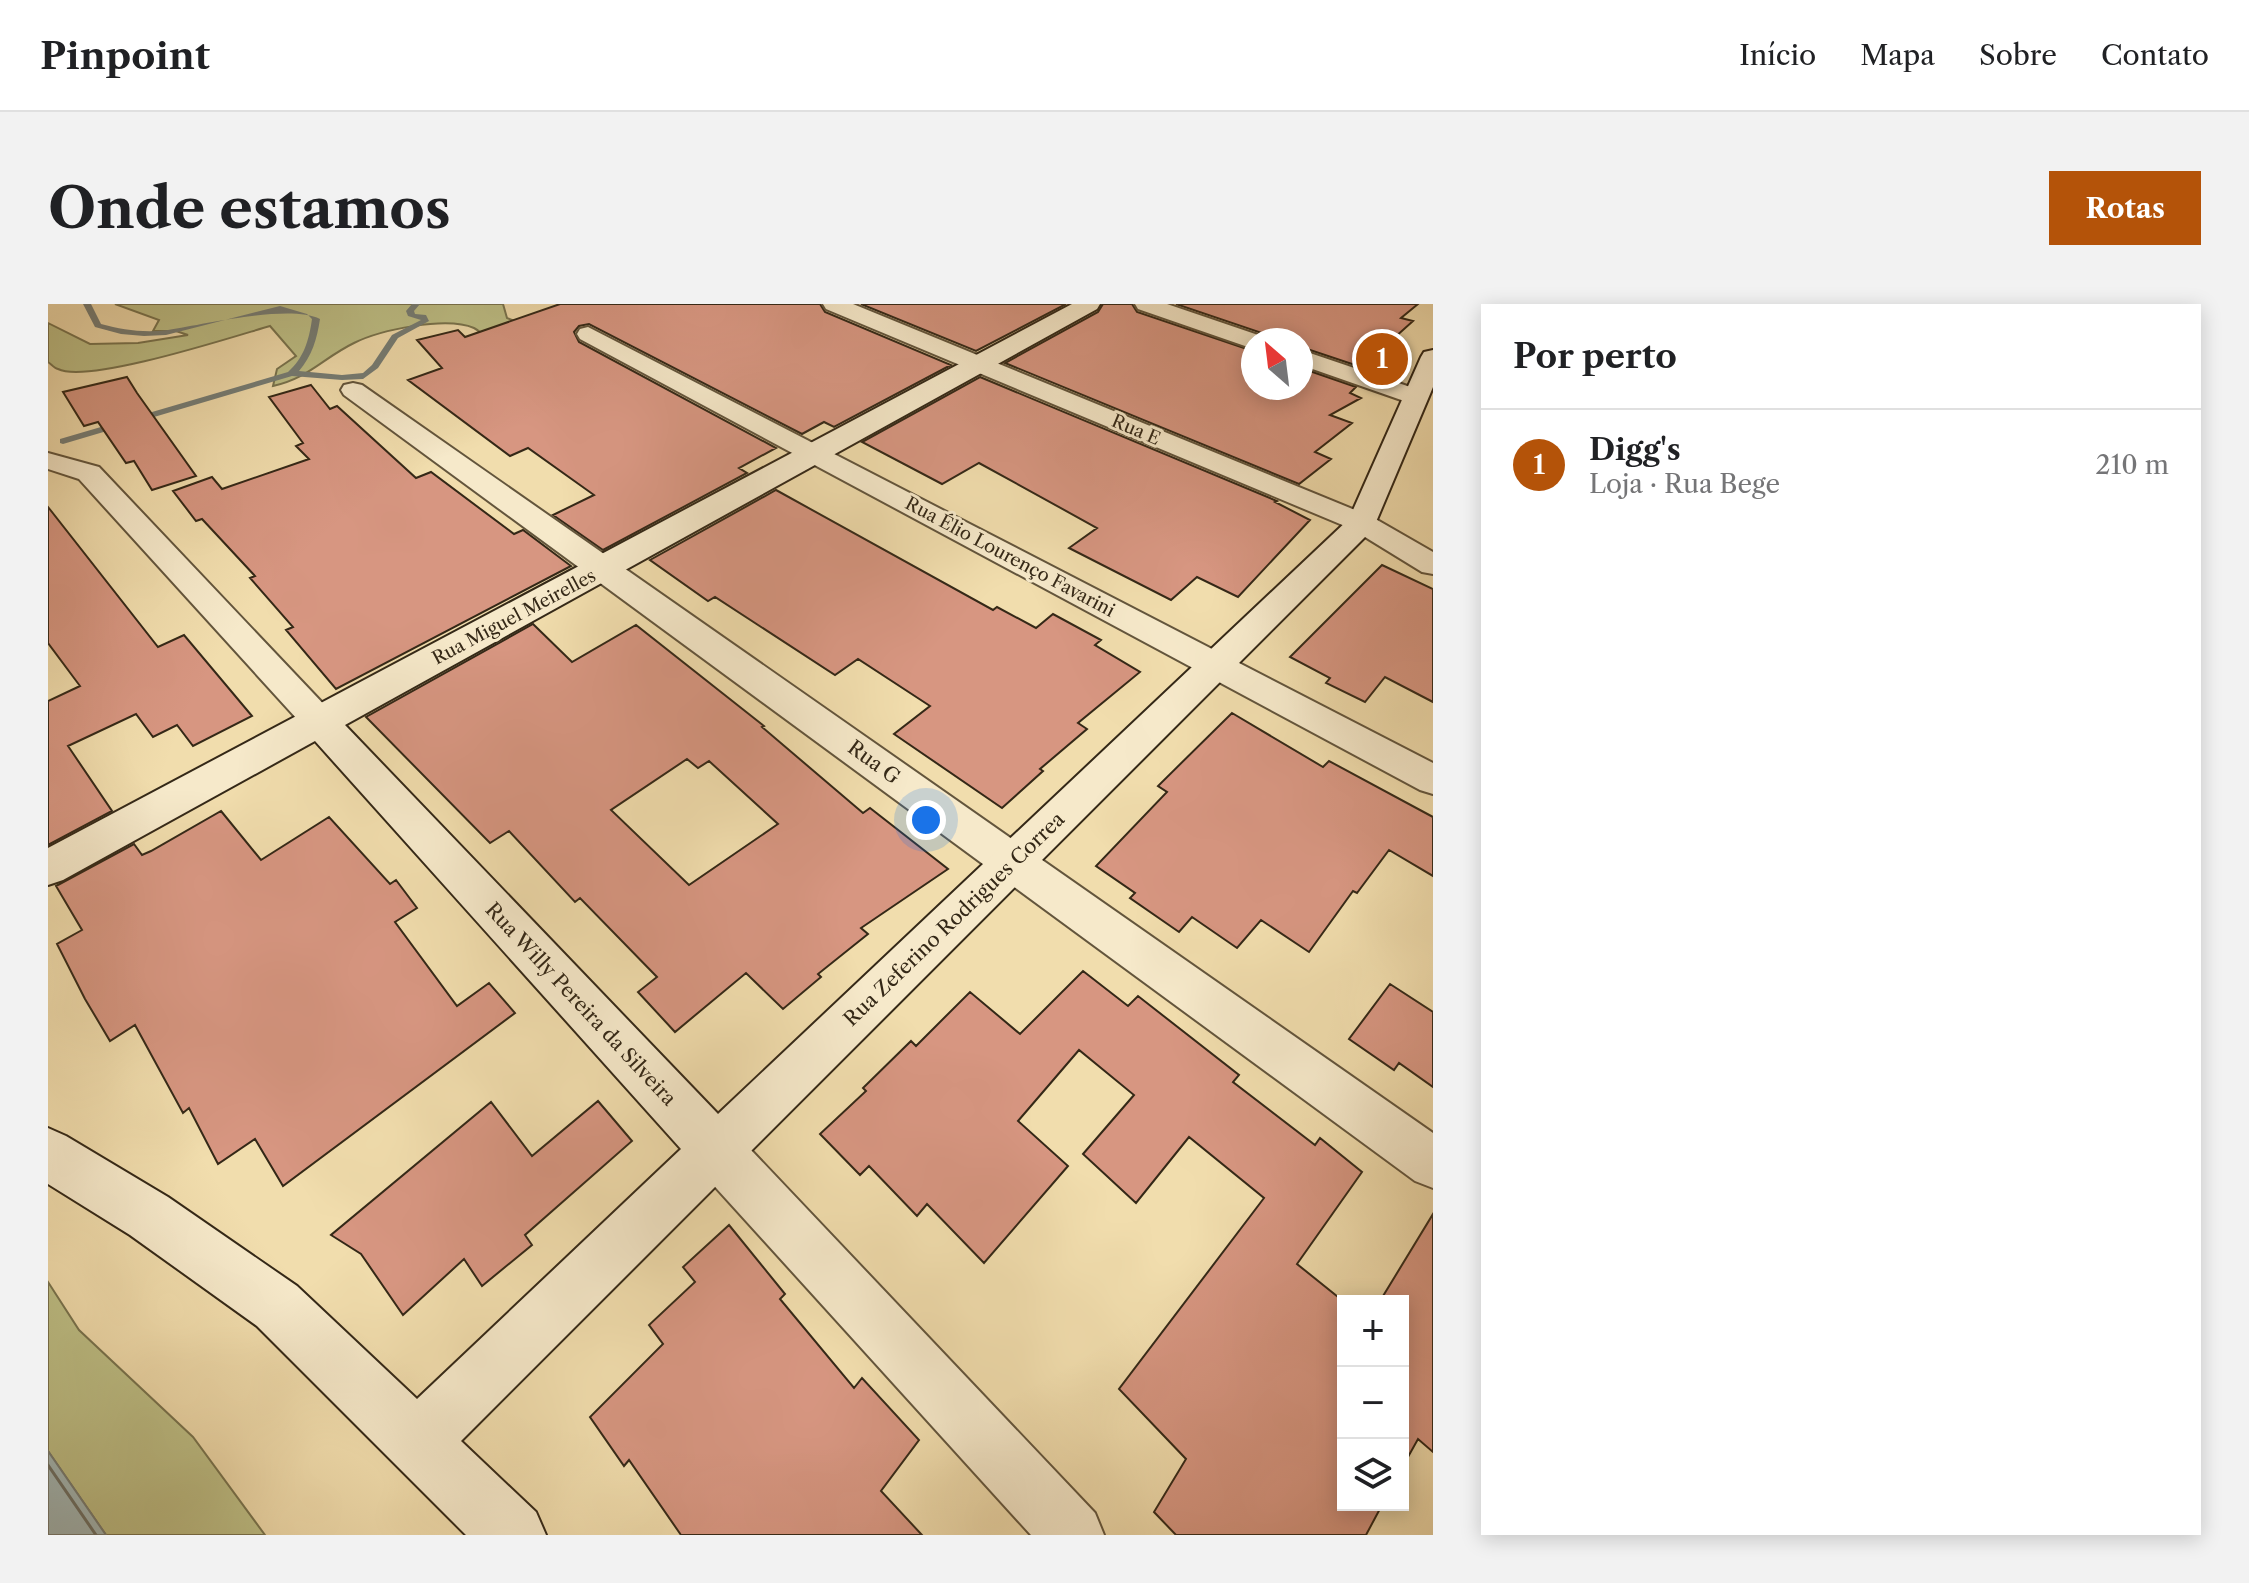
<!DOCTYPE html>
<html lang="pt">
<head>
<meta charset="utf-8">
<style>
	:root { --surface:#fff; --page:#f2f2f2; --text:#202124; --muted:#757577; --line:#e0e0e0; --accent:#b45309 }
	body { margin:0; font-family:"Libre Caslon Text",serif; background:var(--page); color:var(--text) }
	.controls { position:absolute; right:24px; bottom:24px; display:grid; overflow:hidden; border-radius:0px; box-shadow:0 4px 20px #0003 }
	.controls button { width:72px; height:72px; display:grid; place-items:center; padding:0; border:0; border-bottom:2px solid var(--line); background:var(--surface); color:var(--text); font:40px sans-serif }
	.compass { position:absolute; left:1193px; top:24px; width:72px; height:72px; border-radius:50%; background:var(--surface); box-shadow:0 4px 20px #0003; rotate:332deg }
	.you { position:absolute; left:878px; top:516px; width:28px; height:28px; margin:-20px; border:6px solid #fff; border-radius:50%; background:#1a73e8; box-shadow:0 0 0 12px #1a73e833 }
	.badge { display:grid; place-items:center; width:52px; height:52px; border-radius:50%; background:var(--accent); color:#fff; font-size:26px; font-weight:700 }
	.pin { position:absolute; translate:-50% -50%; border:4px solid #fff; box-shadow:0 2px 8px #0006 }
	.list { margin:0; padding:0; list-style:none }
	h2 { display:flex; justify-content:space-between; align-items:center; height:104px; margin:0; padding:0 32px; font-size:34px }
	h2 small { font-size:26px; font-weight:400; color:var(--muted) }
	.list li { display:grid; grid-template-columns:52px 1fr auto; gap:24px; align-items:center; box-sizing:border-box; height:112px; padding:0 32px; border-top:2px solid var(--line) }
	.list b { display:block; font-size:30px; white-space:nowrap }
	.list p { margin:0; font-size:26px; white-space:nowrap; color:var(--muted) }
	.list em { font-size:26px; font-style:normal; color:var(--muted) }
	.icon { flex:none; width:44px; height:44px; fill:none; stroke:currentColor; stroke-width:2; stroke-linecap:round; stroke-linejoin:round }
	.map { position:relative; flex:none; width:1385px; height:1231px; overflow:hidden; border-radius:0px }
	header { display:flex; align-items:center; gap:48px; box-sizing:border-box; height:112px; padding:0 40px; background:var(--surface); border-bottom:2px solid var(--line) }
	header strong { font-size:38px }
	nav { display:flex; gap:44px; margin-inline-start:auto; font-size:28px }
	.intro { display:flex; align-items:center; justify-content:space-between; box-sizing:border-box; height:192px; padding:0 48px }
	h1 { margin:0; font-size:56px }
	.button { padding:20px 36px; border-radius:0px; background:var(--accent); color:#fff; font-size:28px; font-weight:700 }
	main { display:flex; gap:48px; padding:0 48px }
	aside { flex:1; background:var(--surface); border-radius:0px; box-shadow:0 4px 20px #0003 }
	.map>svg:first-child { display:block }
</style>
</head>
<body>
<header>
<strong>Pinpoint</strong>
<nav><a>Início</a><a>Mapa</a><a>Sobre</a><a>Contato</a></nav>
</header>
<div class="intro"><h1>Onde estamos</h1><a class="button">Rotas</a></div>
<main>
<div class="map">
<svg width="1385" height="1231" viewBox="0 0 1385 1231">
	<rect width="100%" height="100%" fill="#f1ddad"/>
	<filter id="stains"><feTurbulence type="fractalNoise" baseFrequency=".0025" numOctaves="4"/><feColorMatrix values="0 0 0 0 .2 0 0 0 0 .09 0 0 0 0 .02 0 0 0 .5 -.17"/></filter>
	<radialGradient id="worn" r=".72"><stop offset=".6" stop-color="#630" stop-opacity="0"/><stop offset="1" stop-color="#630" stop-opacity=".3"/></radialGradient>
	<!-- green -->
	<path fill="#bec087" stroke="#79744f" stroke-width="2" d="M 67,0 L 455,0 L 459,14 L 476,21 L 439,36 C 436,32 430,26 426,24 C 398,12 332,26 306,39 C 275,54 261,74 225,82 L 229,65 L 248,52 L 222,22 C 184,33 40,80 10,65 C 6,64 3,60 0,58 L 0,19 L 42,40 L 90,39 L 140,31 L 128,27 L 105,27 L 111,16 Z
		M 0,978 L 31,1026 L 145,1133 L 217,1231 L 58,1231 L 0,1147 Z"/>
	<!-- water -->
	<path fill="#a2b8b7" stroke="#767e77" stroke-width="2" d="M 0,1147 L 58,1231 L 0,1231 Z"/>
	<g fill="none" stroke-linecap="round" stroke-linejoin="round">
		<!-- shore -->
		<path stroke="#6b7067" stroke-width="3" d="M 0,1161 L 48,1231"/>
		<!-- stream -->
		<path fill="#767e77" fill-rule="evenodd" d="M 35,0 L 43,0 L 53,20 C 75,26 96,29 120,26 C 159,20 242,0 272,15 C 269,35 264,52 251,67 L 294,71 L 315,69 L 324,61 L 344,31 L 373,16 L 360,12 L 358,7 L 364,0 L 372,0 L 366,7 L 367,10 L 378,11 L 381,17 L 350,34 L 330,64 L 315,75 L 294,76 L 244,72 L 15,140 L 12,139 L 12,135 L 240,68 C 256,54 261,36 264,15 L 259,10 L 232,2 L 118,31 L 96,32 L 73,30 L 47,23 Z"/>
	</g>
	<!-- building -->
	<path fill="#d79681" stroke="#342817" stroke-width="2" fill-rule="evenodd" d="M 512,0 L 772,0 L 777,8 L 903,61 L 786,123 L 776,118 L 754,130 L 541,20 L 531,22 L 526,28 L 531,38 L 728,144 L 691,164 L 699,169 L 555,246 L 505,211 L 546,191 L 480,144 L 462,152 L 360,76 L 394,64 L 369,36 L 410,26 L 417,33 Z
		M 813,0 L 1018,0 L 928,47 Z
		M 1055,0 L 1084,0 L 1089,8 L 1205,47 L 1205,84 L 1253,84 L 1253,64 L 1308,83 L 1302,89 L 1313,94 L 1282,111 L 1304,119 L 1267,148 L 1283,155 L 1251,180 L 957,59 L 1050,8 Z
		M 1128,0 L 1370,0 L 1353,14 L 1365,17 L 1346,34 L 1352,36 L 1338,47 L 1345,49 L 1325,67 L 1253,43 L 1253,36 L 1219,36 L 1214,29 Z
		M 79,73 L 89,89 L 148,172 L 104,186 L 86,157 L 78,159 L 50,118 L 36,122 L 15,88 Z
		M 932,73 L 1229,197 L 1227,198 L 1262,216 L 1190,293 L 1149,273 L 1123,296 L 1021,244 L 1049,224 L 931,159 L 894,180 L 814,138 Z
		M 263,81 L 282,105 L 289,102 L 368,174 L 383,168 L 466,230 L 475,226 L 523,262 L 288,385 L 238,326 L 245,323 L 202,274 L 207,272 L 154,215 L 148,217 L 125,187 L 164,173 L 174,185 L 261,155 L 248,142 L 255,139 L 221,93 Z
		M 728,186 L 945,306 L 949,303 L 988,324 L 1005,310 L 1053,336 L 1047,341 L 1092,368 L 1030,419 L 1039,425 L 992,465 L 995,467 L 954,504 L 846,430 L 882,402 L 810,355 L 787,371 L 667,293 L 660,297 L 602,256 Z
		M 0,203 L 110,343 L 136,331 L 204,412 L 145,442 L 129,421 L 105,433 L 88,410 L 20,442 L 64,507 L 0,541 L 0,397 L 32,382 L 0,339 Z
		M 1334,261 L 1385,285 L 1385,398 L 1337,373 L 1317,398 L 1278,379 L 1282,374 L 1242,353 Z
		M 485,320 L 524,358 L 588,321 L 716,422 L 714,423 L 815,509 L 822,504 L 900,565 L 813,624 L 820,630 L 770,670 L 773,673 L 735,705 L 698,669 L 627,728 L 590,688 L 609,673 L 532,594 L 527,598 L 461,527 L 442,539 L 318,413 ZM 639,455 L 650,464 L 661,457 L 730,520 L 641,581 L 563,506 Z
		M 1184,409 L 1275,463 L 1281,457 L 1385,513 L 1385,572 L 1341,546 L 1309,589 L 1305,587 L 1261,648 L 1213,616 L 1189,644 L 1144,613 L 1131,628 L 1082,594 L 1087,589 L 1048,562 L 1119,488 L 1110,482 Z
		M 173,507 L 213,556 L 281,513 L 342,580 L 348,576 L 369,604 L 347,618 L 409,702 L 441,679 L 467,709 L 235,882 L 207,835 L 170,860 L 141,804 L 135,809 L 87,721 L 62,737 L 37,695 L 9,640 L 34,626 L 8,582 L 86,540 L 94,551 L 103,547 Z
		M 1035,667 L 1080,702 L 1090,692 L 1191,771 L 1185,778 L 1267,841 L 1272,834 L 1314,868 L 1249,960 L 1295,997 L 1295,1201 L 1334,1201 L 1318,1231 L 1128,1231 L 1106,1208 L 1138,1155 L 1071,1085 L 1216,894 L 1141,833 L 1088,899 L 1035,850 L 1086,791 L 1031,746 L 970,817 L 1020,862 L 936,959 L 879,900 L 869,912 L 821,862 L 812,871 L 772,830 L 818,787 L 815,784 L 863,737 L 868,742 L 922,688 L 972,730 Z
		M 1342,680 L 1385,708 L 1385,783 L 1351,759 L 1346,766 L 1301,735 Z
		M 550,797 L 584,837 L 477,931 L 484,941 L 434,982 L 416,955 L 355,1011 L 313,950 L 283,931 L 443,798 L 484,852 Z
		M 1385,910 L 1385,1148 L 1370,1135 L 1355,1162 L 1355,997 L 1332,997 Z
		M 681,921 L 737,990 L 732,995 L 806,1084 L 814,1074 L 871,1136 L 833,1187 L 874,1231 L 633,1231 L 581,1156 L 576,1162 L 542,1113 L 615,1040 L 601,1021 L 647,978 L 635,963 Z"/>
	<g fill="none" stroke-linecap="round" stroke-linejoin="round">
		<defs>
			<path id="street" d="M 775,0 L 805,0 L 1324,213 L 1385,248 L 1385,270 L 1374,268 L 1304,225 L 778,5 Z
				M 1087,0 L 1119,0 L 1213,32 L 1216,36 L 1205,36 L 1205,44 L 1197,42 L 1090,5 Z
				M 540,23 L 1385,459 L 1385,490 L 1372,486 L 532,35 L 529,30 L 532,25 Z
				M 1253,46 L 1377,88 L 1380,93 L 1377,98 L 1359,98 L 1253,61 Z
				M 305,79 L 314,81 L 1385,829 L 1385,884 L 1367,877 L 296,91 L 293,86 L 296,81 Z
				M 0,149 L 51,163 L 283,408 L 289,417 L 283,426 L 271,430 L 259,426 L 31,175 L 0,165 Z
				M 668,821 L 686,828 L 1047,1209 L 1056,1231 L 983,1231 L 650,864 L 643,846 L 650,828 Z"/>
			<path id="secondary" d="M 1024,0 L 1052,0 L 1049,5 L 297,421 L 670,810 L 1301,215 L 1373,53 L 1376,48 L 1385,46 L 1385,83 L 1325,225 L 413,1137 L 488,1208 L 498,1231 L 418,1231 L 209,1022 L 82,931 L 0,880 L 0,824 L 18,832 L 120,893 L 249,982 L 369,1095 L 633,845 L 267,437 L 15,576 L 0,581 L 0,544 Z"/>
		</defs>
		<!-- street casing -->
		<use href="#street" stroke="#63553c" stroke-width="4"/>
		<!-- secondary casing -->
		<use href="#secondary" stroke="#342817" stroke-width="4"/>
		<!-- street -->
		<use href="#street" fill="#f6e9ca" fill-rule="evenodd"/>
		<!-- secondary -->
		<use href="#secondary" fill="#f6e9ca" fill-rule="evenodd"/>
	</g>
	<g text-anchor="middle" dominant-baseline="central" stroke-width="6" stroke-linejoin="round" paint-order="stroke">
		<!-- far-street labels -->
		<g font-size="18" fill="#342817" stroke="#f6e9ca">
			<text transform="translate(1088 126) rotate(23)">Rua E</text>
			<text transform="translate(962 253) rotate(28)">Rua Élio Lourenço Favarini</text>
			<text transform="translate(466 313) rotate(-28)">Rua Miguel Meirelles</text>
		</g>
		<!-- street labels -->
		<g font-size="20" fill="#342817" stroke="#f6e9ca">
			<text transform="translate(826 458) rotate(36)">Rua G</text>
			<text transform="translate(906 615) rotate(-44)">Rua Zeferino Rodrigues Correa</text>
			<text transform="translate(533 700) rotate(47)">Rua Willy Pereira da Silveira</text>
		</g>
	</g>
	<rect width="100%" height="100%" filter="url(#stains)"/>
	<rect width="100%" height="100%" fill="url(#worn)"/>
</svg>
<div class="controls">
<button>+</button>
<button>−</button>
<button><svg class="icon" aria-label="layers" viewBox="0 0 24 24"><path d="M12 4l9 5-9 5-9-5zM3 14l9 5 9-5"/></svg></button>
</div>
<svg class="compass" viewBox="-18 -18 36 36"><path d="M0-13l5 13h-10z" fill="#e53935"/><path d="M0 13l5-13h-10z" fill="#757577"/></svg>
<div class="you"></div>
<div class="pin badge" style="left:1334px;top:55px">1</div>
</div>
<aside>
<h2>Por perto<small></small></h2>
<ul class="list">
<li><span class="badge">1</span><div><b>Digg's</b><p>Loja · Rua Bege</p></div><em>210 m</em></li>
</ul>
</aside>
</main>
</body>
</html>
